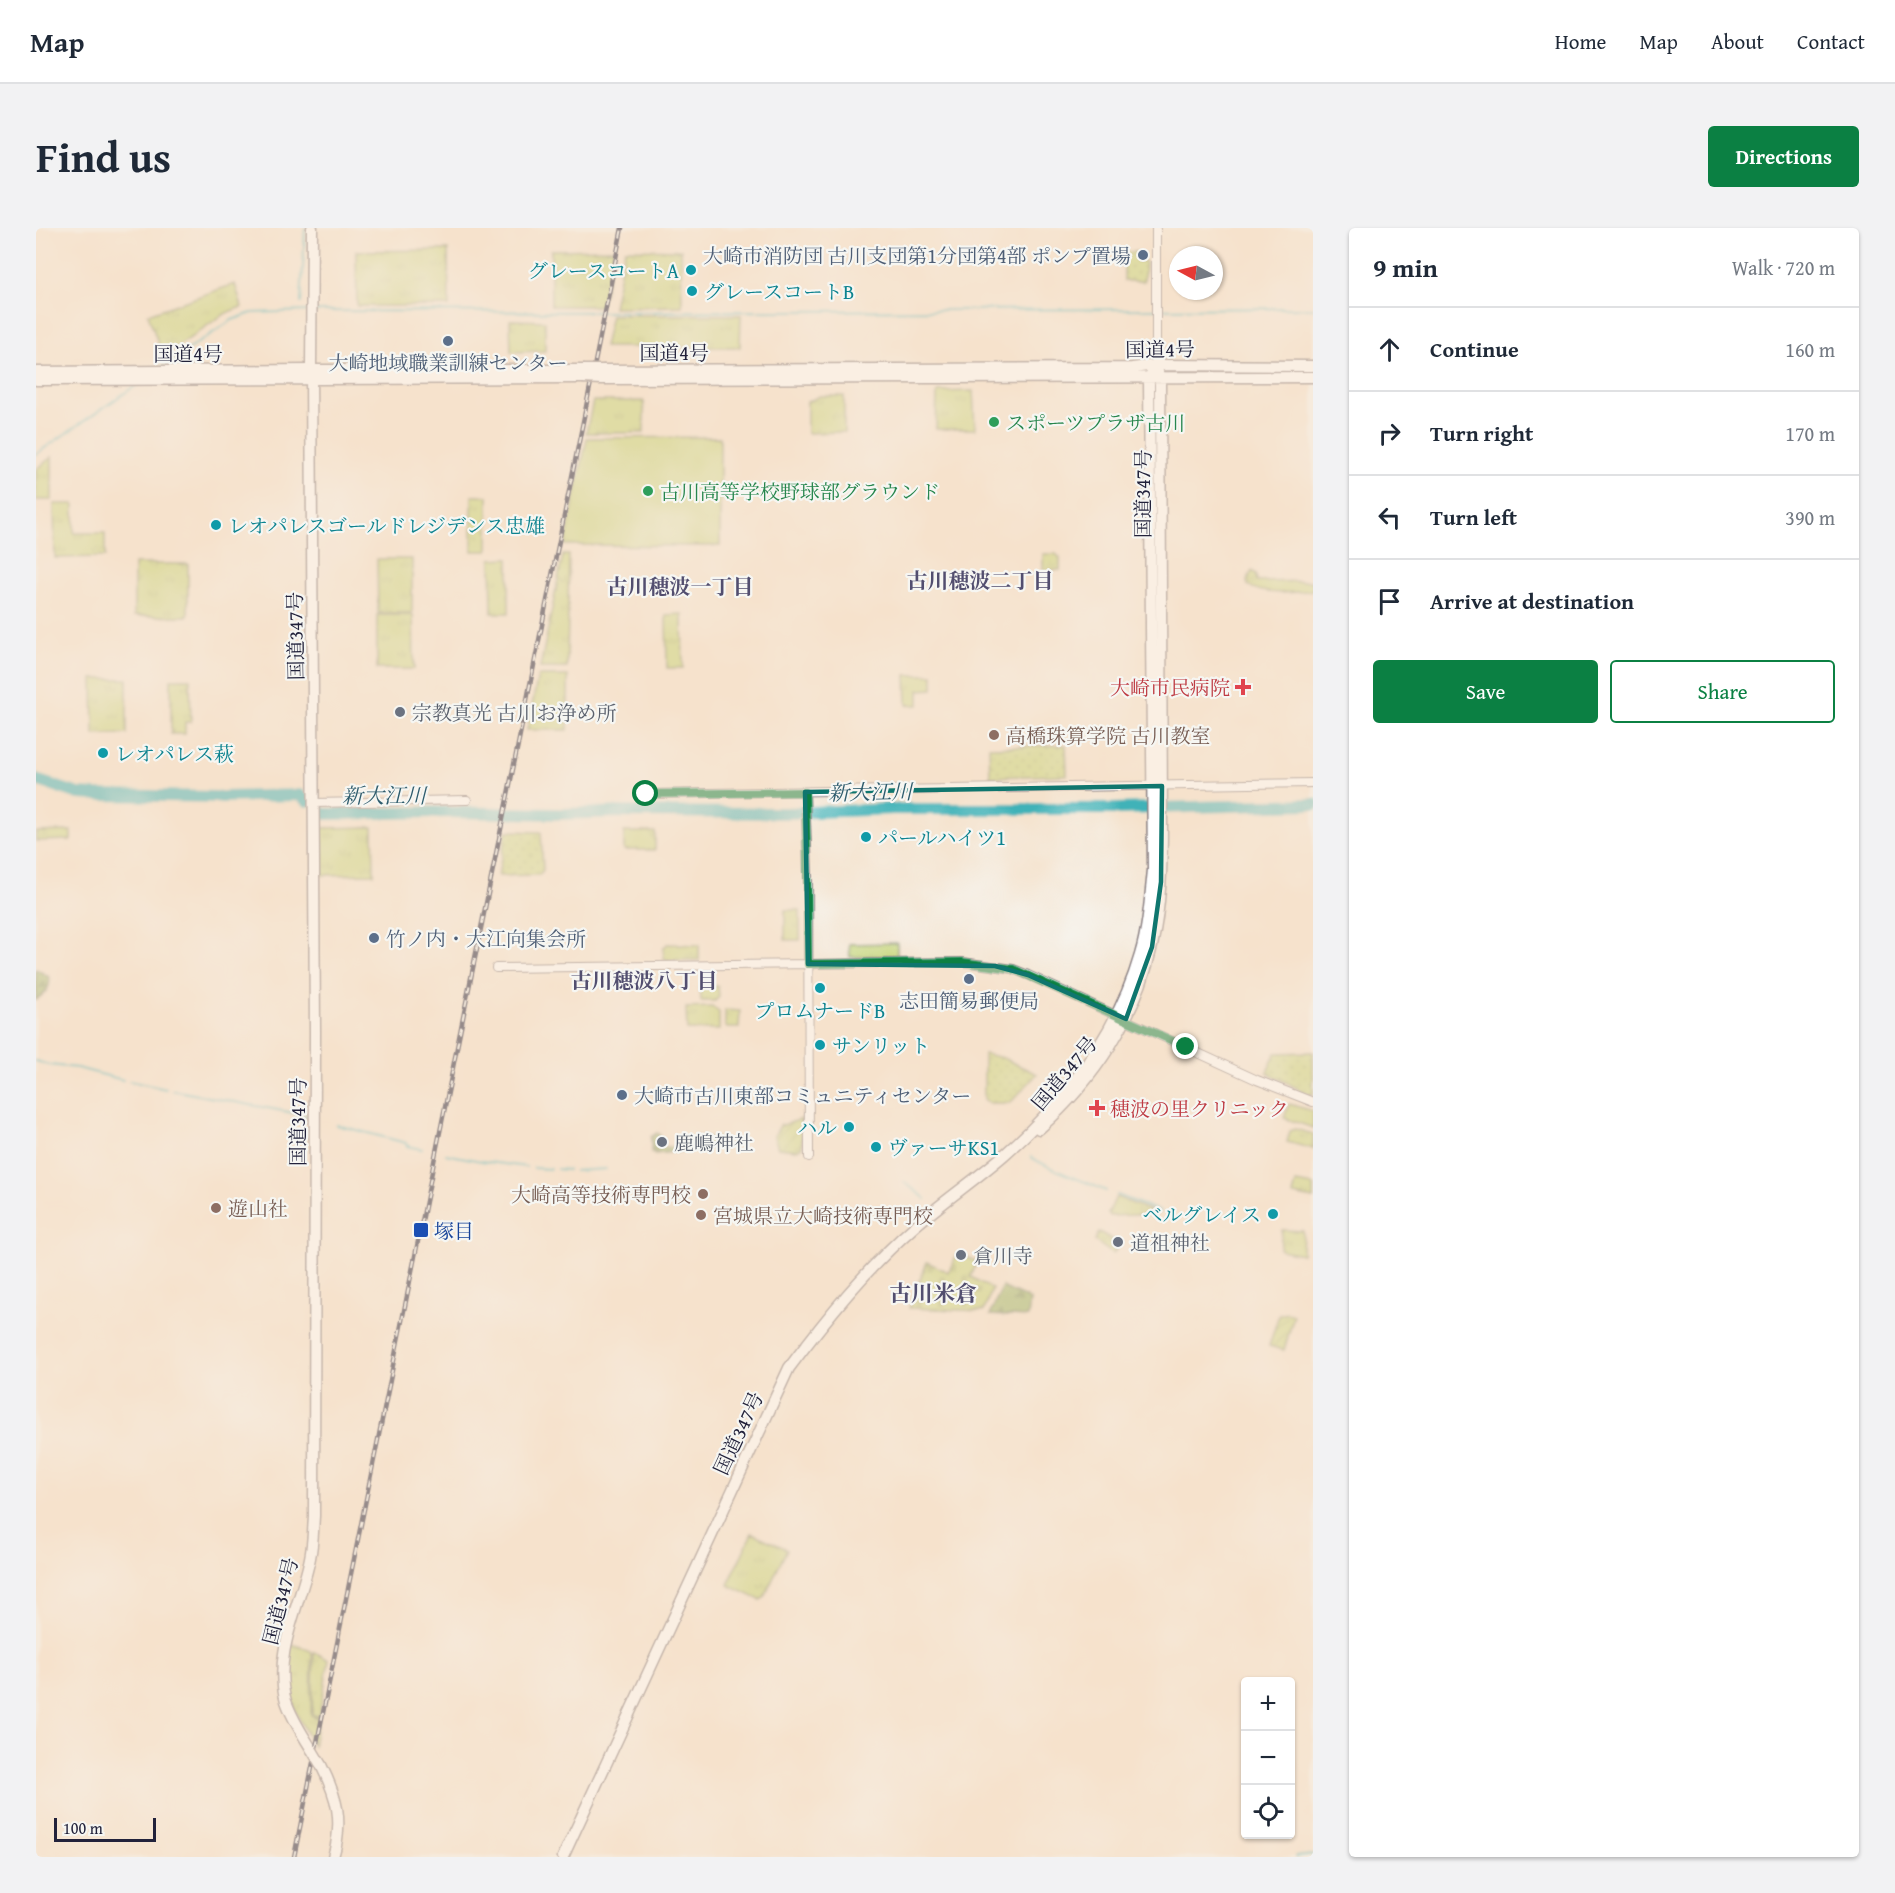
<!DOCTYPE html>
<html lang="en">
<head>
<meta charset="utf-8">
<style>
	:root { --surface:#fff; --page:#f2f2f3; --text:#1f2937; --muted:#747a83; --line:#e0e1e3; --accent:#0b8043 }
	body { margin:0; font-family:"Gentium Book Plus","Noto Serif JP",serif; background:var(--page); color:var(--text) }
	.controls { position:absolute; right:18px; bottom:18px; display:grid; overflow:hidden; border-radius:6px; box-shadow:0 2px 4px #0004 }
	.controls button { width:54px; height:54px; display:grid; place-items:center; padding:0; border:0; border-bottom:2px solid var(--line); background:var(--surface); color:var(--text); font:30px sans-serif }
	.compass { position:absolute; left:1133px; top:18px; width:54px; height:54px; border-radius:50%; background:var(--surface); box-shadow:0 2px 4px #0004; rotate:277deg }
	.scale { position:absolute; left:18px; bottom:15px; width:102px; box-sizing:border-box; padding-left:6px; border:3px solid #22223b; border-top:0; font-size:16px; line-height:21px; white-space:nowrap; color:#22223b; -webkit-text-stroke:4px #f6f6f2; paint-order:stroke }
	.stop { position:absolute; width:18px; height:18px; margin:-14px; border:4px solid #0b8043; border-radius:50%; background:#fff }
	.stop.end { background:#0b8043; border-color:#fff; box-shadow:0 2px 6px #0008 }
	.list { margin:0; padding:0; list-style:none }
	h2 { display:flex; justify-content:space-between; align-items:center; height:78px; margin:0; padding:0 24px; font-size:26px }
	h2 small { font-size:20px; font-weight:400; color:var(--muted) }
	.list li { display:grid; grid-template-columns:39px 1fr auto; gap:18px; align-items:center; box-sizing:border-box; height:84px; padding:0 24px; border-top:2px solid var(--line) }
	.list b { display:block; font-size:22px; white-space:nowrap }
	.list em { font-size:20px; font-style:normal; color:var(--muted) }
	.actions { display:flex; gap:12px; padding:18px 24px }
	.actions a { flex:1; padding:14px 0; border:2px solid var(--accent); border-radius:6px; text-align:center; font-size:21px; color:var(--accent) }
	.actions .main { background:var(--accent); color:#fff }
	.icon { flex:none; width:33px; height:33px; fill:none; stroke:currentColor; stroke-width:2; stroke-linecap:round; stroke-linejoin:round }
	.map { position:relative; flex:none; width:1277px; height:1629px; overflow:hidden; border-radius:6px }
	header { display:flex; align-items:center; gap:36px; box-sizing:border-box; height:84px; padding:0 30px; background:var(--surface); border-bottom:2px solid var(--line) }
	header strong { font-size:28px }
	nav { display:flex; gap:33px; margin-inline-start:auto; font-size:21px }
	.intro { display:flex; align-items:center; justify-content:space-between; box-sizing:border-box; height:144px; padding:0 36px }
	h1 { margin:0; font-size:42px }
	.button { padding:15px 27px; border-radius:6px; background:var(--accent); color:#fff; font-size:21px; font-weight:700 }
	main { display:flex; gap:36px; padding:0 36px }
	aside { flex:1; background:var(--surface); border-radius:6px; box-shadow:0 2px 4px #0004 }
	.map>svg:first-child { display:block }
</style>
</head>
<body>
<header>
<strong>Map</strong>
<nav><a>Home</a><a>Map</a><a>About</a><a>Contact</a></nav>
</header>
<div class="intro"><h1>Find us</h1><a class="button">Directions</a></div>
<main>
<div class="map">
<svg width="1277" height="1629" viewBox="0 0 1277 1629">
	<defs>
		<pattern id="grass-tufts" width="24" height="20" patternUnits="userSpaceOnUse" patternTransform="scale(1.5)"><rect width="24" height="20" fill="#c5d476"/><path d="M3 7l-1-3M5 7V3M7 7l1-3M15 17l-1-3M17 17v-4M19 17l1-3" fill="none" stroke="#a9b667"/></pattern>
		<pattern id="forest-firs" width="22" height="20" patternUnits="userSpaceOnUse" patternTransform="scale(1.5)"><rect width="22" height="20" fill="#9cb667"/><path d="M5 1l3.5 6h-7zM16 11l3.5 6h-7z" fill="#7f9456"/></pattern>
		<pattern id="cemetery-stones" width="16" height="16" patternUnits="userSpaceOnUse" patternTransform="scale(1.5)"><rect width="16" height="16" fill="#c5d476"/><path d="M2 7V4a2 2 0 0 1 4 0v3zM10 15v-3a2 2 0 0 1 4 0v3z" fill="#a9b667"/></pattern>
		<pattern id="park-dots" width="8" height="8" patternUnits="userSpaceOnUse" patternTransform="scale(1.5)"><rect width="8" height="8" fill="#c5d476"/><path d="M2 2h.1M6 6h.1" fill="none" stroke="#a9b667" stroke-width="1.8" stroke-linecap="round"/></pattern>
		<pattern id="garden-furrows" width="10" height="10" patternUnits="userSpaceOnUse" patternTransform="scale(1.5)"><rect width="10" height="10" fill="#c5d476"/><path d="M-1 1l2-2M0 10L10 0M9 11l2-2" fill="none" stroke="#a9b667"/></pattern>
	</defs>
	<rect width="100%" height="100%" fill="#f6f6f2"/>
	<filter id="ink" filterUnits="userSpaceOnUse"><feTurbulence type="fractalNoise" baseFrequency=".0167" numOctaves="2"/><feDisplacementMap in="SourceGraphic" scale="12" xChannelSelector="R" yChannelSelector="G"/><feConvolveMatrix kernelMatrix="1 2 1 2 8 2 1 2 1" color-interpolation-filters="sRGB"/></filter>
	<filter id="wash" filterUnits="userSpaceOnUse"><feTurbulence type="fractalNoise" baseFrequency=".008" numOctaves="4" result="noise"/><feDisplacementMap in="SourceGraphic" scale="24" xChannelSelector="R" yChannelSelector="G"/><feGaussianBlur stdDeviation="1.35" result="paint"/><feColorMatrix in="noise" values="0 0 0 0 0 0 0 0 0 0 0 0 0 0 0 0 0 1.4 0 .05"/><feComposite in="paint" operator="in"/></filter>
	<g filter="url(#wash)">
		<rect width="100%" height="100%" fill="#f5e2cc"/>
		<!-- grass -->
		<path fill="url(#grass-tufts)" stroke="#747b58" stroke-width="1.5" d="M 578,21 L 565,78 L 515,78 L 515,22 Z
			M 589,21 L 645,22 L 646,78 L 577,79 Z
			M 412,22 L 413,78 L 321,78 L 320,23 Z
			M 199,56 L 206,79 C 176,87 156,115 127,125 L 125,124 L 112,86 Z
			M 575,87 L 705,87 L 704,119 L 568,119 Z
			M 474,92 L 509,93 L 509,123 L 475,124 Z
			M 937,163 L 939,201 L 900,201 L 901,164 Z
			M 784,168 L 808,168 L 808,204 L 771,205 L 771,174 Z
			M 557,173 L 608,173 L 608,205 L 550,205 Z
			M 16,229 L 16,272 L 0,272 L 0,241 Z
			M 436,268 L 452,268 L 452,323 L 436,323 Z
			M 18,276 L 38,276 L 38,305 L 69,305 L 69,329 L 19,330 Z
			M 1007,326 L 1020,326 L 1024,330 L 1024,342 L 1007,342 Z
			M 527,327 L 533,327 L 531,440 L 504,440 Z
			M 473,330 L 473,385 L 456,385 L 455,331 Z
			M 341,331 L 376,331 L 376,385 L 342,385 Z
			M 98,336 L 152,336 L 152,388 L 98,388 Z
			M 1216,343 L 1220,346 L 1221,354 L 1277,353 L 1277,362 C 1260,365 1226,368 1212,357 L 1211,353 Z
			M 646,386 L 647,440 L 631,440 L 630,387 Z
			M 341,387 L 377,387 L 378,441 L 341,441 Z
			M 870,447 L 897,447 L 897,461 L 883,462 L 883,477 L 871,477 Z
			M 502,448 L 532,448 L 532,502 L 491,502 Z
			M 91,451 L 91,506 L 58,507 L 57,451 Z
			M 135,451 L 154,451 L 155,494 L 149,494 L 149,506 L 135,506 Z
			M 337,599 L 338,646 L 285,647 L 285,600 Z
			M 35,603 L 35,612 L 0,613 L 0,604 Z
			M 588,604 L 619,604 L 619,622 L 588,622 Z
			M 749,682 L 764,682 L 764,712 L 749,712 Z
			M 861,715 L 861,728 L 814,729 L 813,716 Z
			M 631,716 L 663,717 L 663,732 L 631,732 L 628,730 L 627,721 Z
			M 682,758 L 683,769 L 679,773 L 665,773 L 664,759 Z
			M 676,779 L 683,784 L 683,802 L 651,802 L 650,780 Z
			M 689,782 L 704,783 L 703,800 L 691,800 L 689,797 Z
			M 1253,876 L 1277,883 L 1277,900 L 1248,890 Z
			M 1259,901 L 1277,906 L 1277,921 L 1251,914 L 1254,903 Z
			M 1260,955 L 1277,958 L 1277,971 L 1257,967 Z
			M 1080,969 L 1122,986 L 1074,988 L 1072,986 Z
			M 1246,1002 L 1267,1003 L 1266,1026 L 1244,1022 Z
			M 1063,1004 L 1084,1016 L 1077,1026 L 1059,1013 Z
			M 716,1305 L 751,1321 L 728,1370 L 724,1372 L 692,1357 Z
			M 254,1415 L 275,1423 L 276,1426 L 275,1487 L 282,1490 L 277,1518 C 255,1475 247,1465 254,1415 Z
			M 278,1424 L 293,1432 L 283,1488 L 276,1487 Z"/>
		<!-- forest -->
		<path fill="url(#forest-firs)" stroke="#5f6c51" stroke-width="1.5" d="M 0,741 L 13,749 C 16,760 8,766 0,772 Z
			M 621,905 L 624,907 L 623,917 L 626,919 L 655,920 L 657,918 L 658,909 L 661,908 L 687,910 L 690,914 L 689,919 L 618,926 L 615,925 L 615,909 Z
			M 966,1059 L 994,1072 L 992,1089 L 954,1087 Z"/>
		<!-- cemetery -->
		<path fill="url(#cemetery-stones)" stroke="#747b58" stroke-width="1.5" d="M 922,1025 L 941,1034 L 935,1049 L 956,1061 L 948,1083 L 873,1080 L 891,1034 L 912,1044 Z"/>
		<!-- park -->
		<path fill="url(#park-dots)" stroke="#747b58" stroke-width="1.5" d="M 1088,24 L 1101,24 L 1101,33 L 1109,33 L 1108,53 L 1088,53 Z
			M 1030,517 L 1031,547 L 954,549 L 953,519 Z
			M 470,603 L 505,604 L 507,642 L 503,647 L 462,648 Z
			M 1277,824 L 1277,867 L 1268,864 L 1231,844 L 1240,825 Z
			M 948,826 L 967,830 L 1001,846 L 976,873 L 972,875 L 953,875 L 948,871 Z"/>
		<!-- garden -->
		<path fill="url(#garden-furrows)" stroke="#747b58" stroke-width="1.5" d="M 766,891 L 766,919 L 761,922 L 742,920 L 738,908 L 744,898 Z
			M 1251,1085 L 1258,1087 L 1248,1122 L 1233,1118 L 1243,1087 Z"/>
		<!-- pitch -->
		<path fill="#c5d476" stroke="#747b58" stroke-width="1.5" d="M 684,209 L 684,318 L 529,317 L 551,210 Z"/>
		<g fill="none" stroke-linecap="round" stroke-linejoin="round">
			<!-- stream -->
			<path stroke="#41b2b8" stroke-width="2" d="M 265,75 L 269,0
				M 278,83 L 575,84 L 1277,80
				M 126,139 L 196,92 L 216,85 L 273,83
				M 0,226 L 102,156
				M 0,833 L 13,837 L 41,840 L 87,852
				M 93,853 L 130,861
				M 136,862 L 273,888
				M 301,897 L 370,915 L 371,918 L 386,921
				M 410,926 L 445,933 L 490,939
				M 995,929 C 1018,944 1045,951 1070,963
				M 498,940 L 514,941
				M 521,941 L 532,942
				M 538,943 L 570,941
				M 868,954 L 890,971
				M 1081,967 L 1125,984
				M 315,1628 L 316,1629
				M 1259,1629 L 1277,1627"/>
			<!-- river -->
			<path stroke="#41b2b8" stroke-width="12" d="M 0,552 L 43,566 L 60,567 L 186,569 L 264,567 L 271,573
				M 284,583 L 287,586 L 406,584 L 525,586 L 587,584 L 750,585 L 856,581 L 1078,581 L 1277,576"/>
		</g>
	</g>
	<g filter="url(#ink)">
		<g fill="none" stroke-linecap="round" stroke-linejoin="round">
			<defs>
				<path id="tertiary" d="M 1120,0 L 1120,137
					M 769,564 L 772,646 L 773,929
					M 610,566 L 1277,555
					M 278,575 L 431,572
					M 460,740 L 926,734 L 977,741 L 992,747 L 1221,852 L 1277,874"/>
				<path id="primary" d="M 275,142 L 276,0"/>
				<path id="trunk" d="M 275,142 L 279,803 L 278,1288 C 277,1302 277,1316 274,1330 C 265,1376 236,1426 250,1473 C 256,1491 267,1507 276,1522
					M 568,142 L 1096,140 L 1120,137 L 1277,138
					M 0,144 L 275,142 L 547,142
					M 565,151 L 1277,149
					M 0,152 L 547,150
					M 1003,901 C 1058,853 1100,789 1116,718 C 1125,677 1126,636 1126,595 L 1124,151 L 1120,137
					M 285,1537 C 301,1569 308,1592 297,1629
					M 527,1629 L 753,1140 C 791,1089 831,1040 879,998 C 908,973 939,952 968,927 C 1029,873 1081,807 1104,727 C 1112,700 1114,671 1117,642 L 1113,150 L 1120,137"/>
			</defs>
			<!-- tertiary casing -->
			<use href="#tertiary" stroke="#8c8284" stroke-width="10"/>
			<!-- primary casing -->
			<use href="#primary" stroke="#8c8284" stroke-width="13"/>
			<!-- trunk casing -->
			<use href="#trunk" stroke="#8c8284" stroke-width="13"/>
			<!-- tertiary -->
			<use href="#tertiary" stroke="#fff" stroke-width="8"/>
			<!-- primary -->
			<use href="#primary" stroke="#fff" stroke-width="10"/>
			<!-- trunk -->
			<use href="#trunk" stroke="#fff" stroke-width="10"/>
			<defs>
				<path id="rail" d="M 258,1629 L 586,0"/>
			</defs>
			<!-- rail casing -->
			<use href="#rail" stroke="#22223b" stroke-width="4.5"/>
			<!-- rail -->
			<use href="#rail" stroke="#f6f6f2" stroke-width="2" stroke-dasharray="7" stroke-linecap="butt"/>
			<defs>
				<path id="trunk-bridge" d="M 547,142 L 568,142
					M 547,150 L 565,151
					M 276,1522 L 285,1537"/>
			</defs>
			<!-- trunk-bridge casing -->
			<use href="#trunk-bridge" stroke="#8c8284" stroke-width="13" stroke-linecap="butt"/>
			<!-- trunk-bridge -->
			<use href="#trunk-bridge" stroke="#fff" stroke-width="10"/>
		</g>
	</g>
	<g fill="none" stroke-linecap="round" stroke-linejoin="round" filter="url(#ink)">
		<!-- route -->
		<path stroke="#0b8043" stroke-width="8" d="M 610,566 L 769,564 L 771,624 L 772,736 L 926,734 L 977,741 L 1150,819"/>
	</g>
	<!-- marked area -->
	<path d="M0 0H1277V1629H0ZM 1126,558 L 1125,654 L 1116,719 L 1090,791 L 992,747 L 959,738 L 772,736 L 769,564 Z" fill="#f5e2cc" fill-opacity=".55" fill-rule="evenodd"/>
	<path fill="none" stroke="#0f766e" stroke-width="4.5" stroke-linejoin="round" d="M 1126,558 L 1125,654 L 1116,719 L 1090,791 L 992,747 L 959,738 L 772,736 L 769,564 Z"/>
	<!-- markers -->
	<g fill="#5c6f8a" stroke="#f6f6f2" stroke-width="2">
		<circle cx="1107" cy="27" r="6"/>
		<circle cx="412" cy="113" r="6"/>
		<circle cx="338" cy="710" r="6"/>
		<circle cx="933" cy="751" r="6"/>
		<circle cx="586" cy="867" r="6"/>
	</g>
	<g fill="#0f9aa8" stroke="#f6f6f2" stroke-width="2">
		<circle cx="655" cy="42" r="6"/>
		<circle cx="656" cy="63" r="6"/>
		<circle cx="180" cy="297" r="6"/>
		<circle cx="67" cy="525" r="6"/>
		<circle cx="830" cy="609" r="6"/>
		<circle cx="784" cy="760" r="6"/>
		<circle cx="784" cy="817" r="6"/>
		<circle cx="813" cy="899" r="6"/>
		<circle cx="840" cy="919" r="6"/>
		<circle cx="1237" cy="986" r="6"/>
	</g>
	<g fill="#2e9e5b" stroke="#f6f6f2" stroke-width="2">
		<circle cx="958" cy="194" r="6"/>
		<circle cx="612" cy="263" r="6"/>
	</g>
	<g fill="#e0444e" stroke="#f6f6f2" stroke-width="2">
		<path d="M1204 450h6v6h6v6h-6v6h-6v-6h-6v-6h6z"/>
		<path d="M1058 871h6v6h6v6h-6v6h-6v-6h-6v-6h6z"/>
	</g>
	<g fill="#6b7280" stroke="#f6f6f2" stroke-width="2">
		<circle cx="364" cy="484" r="6"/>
		<circle cx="626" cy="914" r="6"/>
		<circle cx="1082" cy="1014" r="6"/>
		<circle cx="925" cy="1027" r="6"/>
	</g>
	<g fill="#8d6e63" stroke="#f6f6f2" stroke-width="2">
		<circle cx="958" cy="507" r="6"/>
		<circle cx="667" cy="966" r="6"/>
		<circle cx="180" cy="980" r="6"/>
		<circle cx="665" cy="987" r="6"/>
	</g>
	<rect fill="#1a4fb4" stroke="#f6f6f2" stroke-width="2" x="377" y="994" width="16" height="16" rx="3"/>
	<g text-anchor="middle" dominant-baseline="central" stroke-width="4.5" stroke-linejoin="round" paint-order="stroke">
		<!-- service labels -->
		<g font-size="20" fill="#4e5e75" stroke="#f6f6f2">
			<text x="1095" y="27" text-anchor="end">大崎市消防団 古川支団第1分団第4部 ポンプ置場</text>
			<text x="412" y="134">大崎地域職業訓練センター</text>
			<text x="350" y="710" text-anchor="start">竹ノ内・大江向集会所</text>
			<text x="933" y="772">志田簡易郵便局</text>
			<text x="598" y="867" text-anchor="start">大崎市古川東部コミュニティセンター</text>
		</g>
		<!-- culture labels -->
		<g font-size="20" fill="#0d838f" stroke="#f6f6f2" text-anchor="start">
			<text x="643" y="42" text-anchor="end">グレースコートA</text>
			<text x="668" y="63">グレースコートB</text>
			<text x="192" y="297">レオパレスゴールドレジデンス忠雄</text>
			<text x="79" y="525">レオパレス萩</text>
			<text x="842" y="609">パールハイツ1</text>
			<text x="784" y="782" text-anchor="middle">プロムナードB</text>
			<text x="796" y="817">サンリット</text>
			<text x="801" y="899" text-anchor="end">ハル</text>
			<text x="852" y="919">ヴァーサKS1</text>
			<text x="1225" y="986" text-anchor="end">ベルグレイス</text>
		</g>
		<!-- street labels -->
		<g font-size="20" fill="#22223b" stroke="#f6f6f2">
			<text transform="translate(1124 121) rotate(-1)">国道4号</text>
			<text x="638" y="124">国道4号</text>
			<text x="152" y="125">国道4号</text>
			<text transform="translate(1106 266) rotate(-90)">国道347号</text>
			<text transform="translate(259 408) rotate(-91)">国道347号</text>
			<text transform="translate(1028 845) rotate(-50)">国道347号</text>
			<text transform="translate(261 894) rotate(-90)">国道347号</text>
			<text transform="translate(702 1205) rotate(-65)">国道347号</text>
			<text transform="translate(244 1373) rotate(-76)">国道347号</text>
		</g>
		<!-- leisure labels -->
		<g font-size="20" fill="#27864d" stroke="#f6f6f2" text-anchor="start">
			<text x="970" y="194">スポーツプラザ古川</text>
			<text x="624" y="263">古川高等学校野球部グラウンド</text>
		</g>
		<!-- health labels -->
		<g font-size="20" fill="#be3a42" stroke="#f6f6f2" text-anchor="end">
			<text x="1194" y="459">大崎市民病院</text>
			<text x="1074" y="880" text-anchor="start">穂波の里クリニック</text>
		</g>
		<!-- worship labels -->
		<g font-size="20" fill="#5b616d" stroke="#f6f6f2" text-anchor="start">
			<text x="376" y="484">宗教真光 古川お浄め所</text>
			<text x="638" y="914">鹿嶋神社</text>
			<text x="1094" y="1014">道祖神社</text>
			<text x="937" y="1027">倉川寺</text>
		</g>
		<!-- education labels -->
		<g font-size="20" fill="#785e54" stroke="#f6f6f2" text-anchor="start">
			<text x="970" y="507">高橋珠算学院 古川教室</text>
			<text x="655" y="966" text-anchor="end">大崎高等技術専門校</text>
			<text x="192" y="980">遊山社</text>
			<text x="677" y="987">宮城県立大崎技術専門校</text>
		</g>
		<!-- transit labels -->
		<g font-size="20" fill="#164399" stroke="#f6f6f2" text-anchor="start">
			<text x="398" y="1002">塚目</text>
		</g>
		<!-- neighbourhood labels -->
		<g font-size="21" font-weight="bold" fill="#524e6f" stroke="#f6f6f2">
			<text x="944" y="352">古川穂波二丁目</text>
			<text x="644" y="358">古川穂波一丁目</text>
			<text x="608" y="752">古川穂波八丁目</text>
		</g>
		<!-- water labels -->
		<g font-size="21" font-style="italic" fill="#2e5c6d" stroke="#f6f6f2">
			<text transform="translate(834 564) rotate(-1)">新大江川</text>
			<text x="348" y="567">新大江川</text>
		</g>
		<!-- quarter labels -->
		<g font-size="22" font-weight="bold" fill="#524e6f" stroke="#f6f6f2">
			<text x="897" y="1065">古川米倉</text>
		</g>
	</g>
</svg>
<div class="controls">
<button>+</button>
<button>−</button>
<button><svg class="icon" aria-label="locate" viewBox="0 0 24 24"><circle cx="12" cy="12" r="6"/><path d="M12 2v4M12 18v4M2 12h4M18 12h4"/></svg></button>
</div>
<svg class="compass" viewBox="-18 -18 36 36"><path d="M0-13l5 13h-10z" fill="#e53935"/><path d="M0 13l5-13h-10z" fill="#747a83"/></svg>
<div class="scale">100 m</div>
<div class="stop" style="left:610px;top:566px"></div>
<div class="stop end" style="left:1150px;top:819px"></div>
</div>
<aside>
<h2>9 min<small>Walk · 720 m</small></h2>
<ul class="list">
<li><svg class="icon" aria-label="ahead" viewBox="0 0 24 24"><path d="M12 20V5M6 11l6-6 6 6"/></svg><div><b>Continue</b></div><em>160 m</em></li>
<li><svg class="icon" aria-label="right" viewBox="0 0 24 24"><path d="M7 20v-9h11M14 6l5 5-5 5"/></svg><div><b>Turn right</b></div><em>170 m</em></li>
<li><svg class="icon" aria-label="left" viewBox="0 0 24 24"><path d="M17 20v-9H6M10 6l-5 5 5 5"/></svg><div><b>Turn left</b></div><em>390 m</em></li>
<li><svg class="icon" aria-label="arrive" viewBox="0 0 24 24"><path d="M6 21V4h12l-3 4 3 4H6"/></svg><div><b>Arrive at destination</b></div></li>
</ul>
<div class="actions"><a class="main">Save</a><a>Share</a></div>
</aside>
</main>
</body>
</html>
